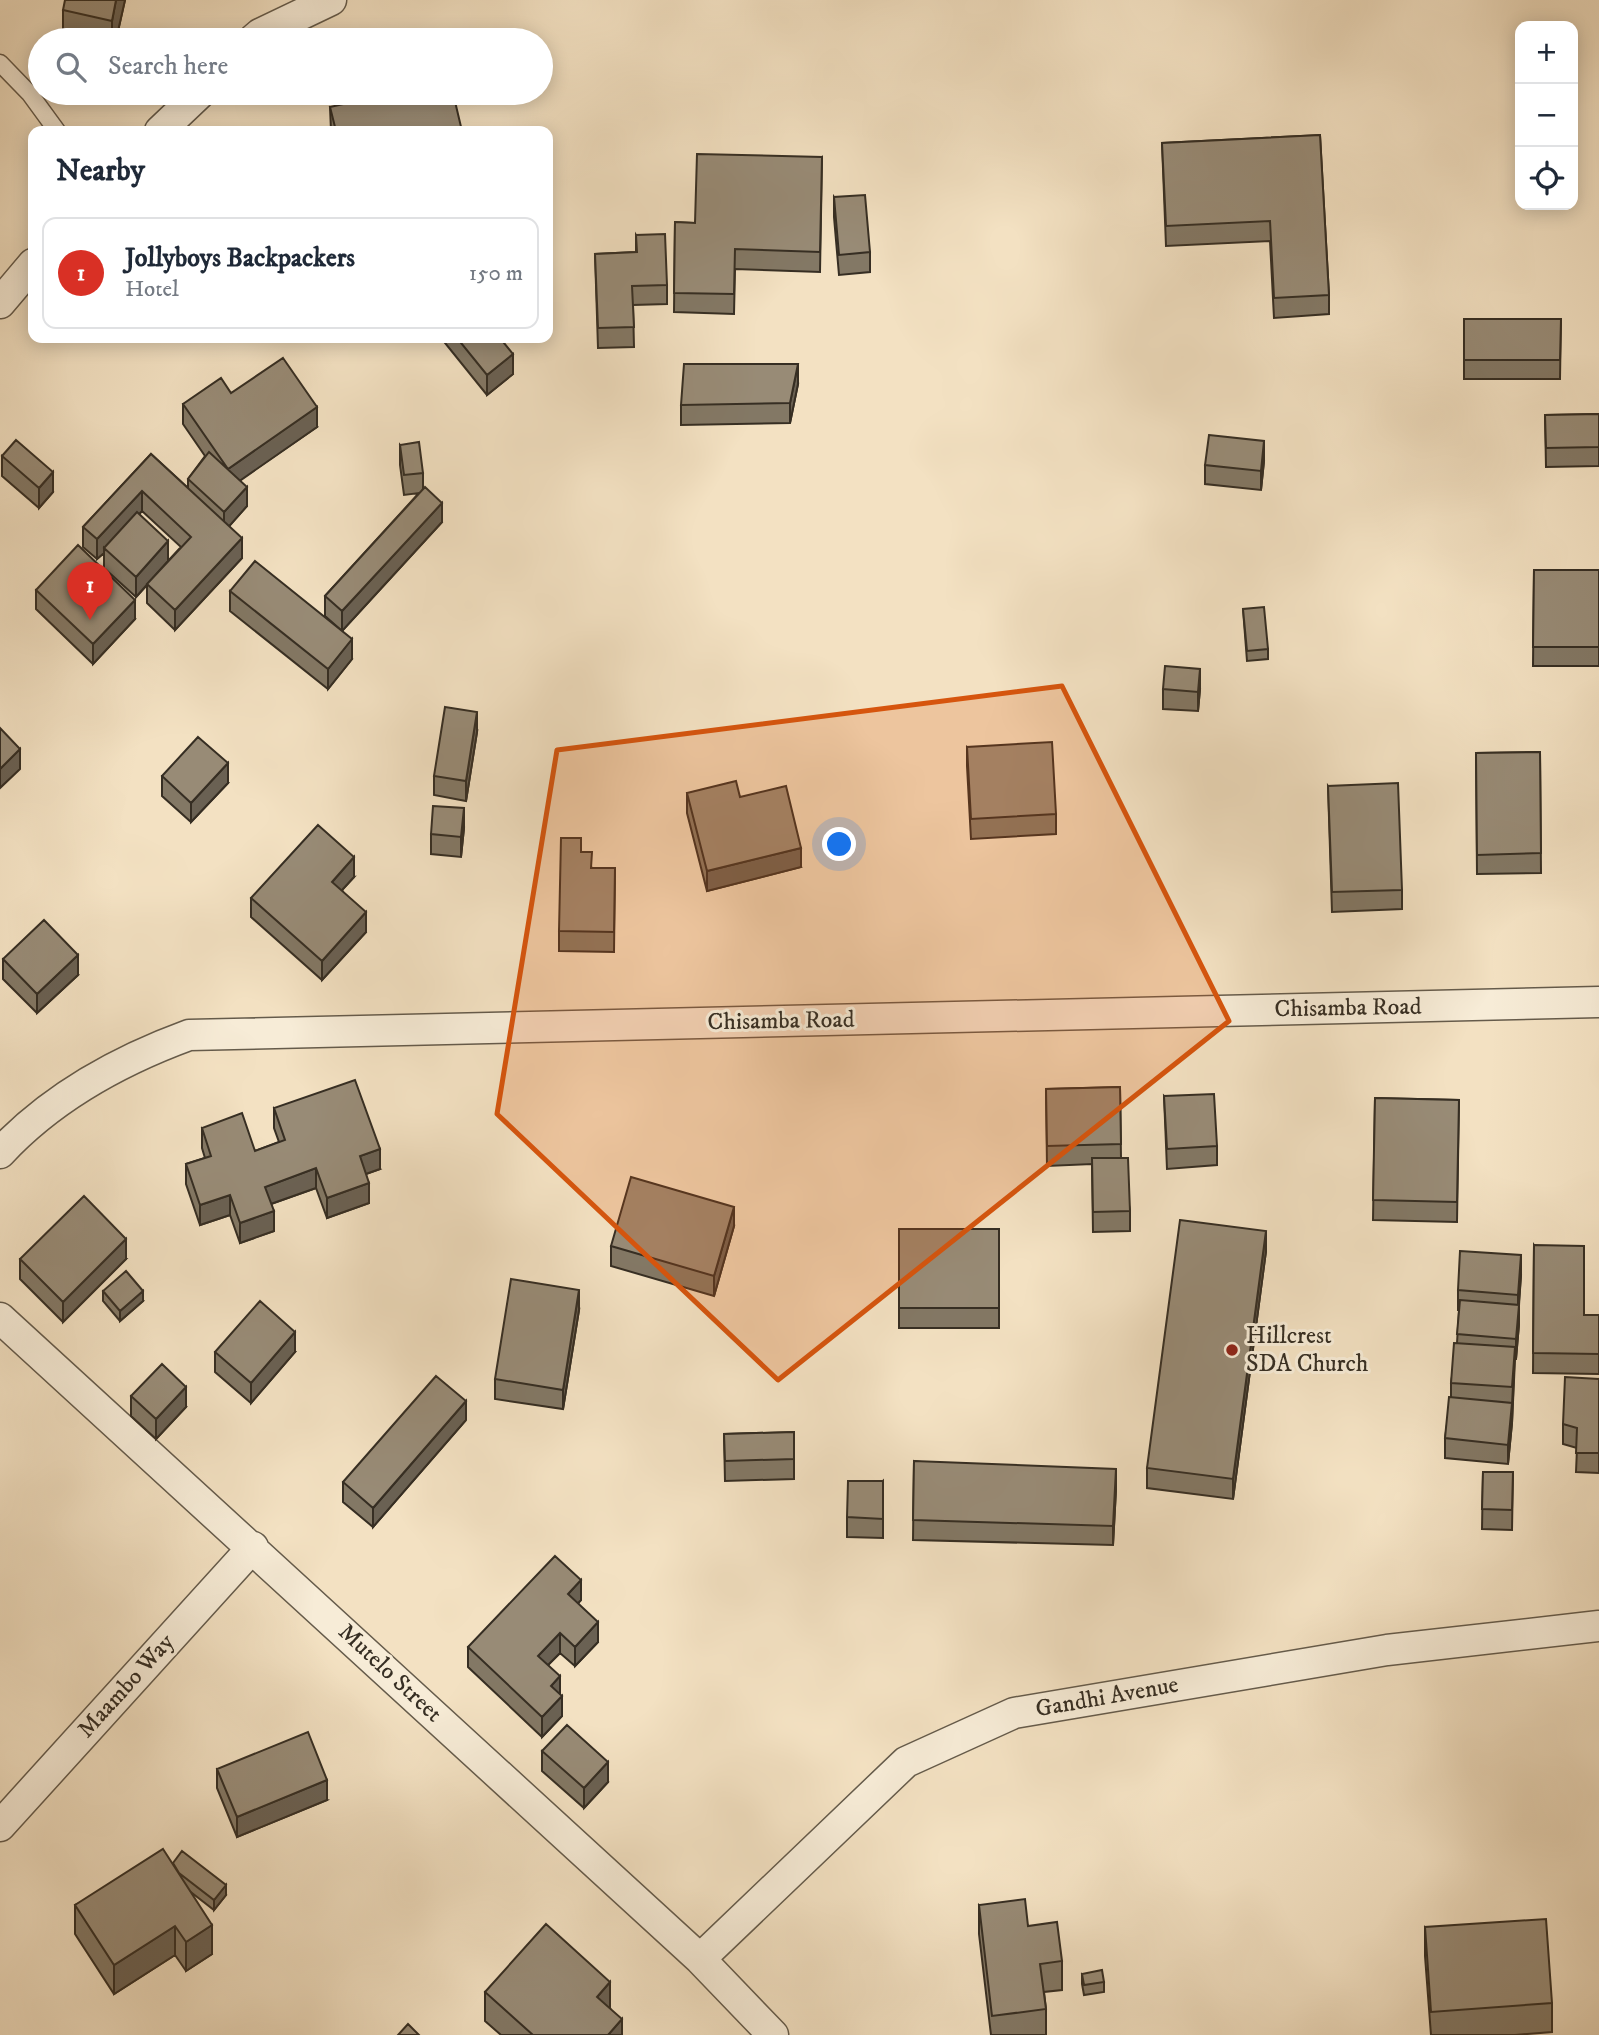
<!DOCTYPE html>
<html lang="en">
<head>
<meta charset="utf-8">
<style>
	:root { --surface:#fff; --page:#f6f6f7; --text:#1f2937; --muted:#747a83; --line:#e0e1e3; --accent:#d93025 }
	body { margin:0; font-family:"IM FELL DW Pica",serif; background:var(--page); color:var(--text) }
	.controls { position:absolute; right:21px; top:21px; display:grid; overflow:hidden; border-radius:14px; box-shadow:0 4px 18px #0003 }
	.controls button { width:63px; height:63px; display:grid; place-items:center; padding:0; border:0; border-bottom:2px solid var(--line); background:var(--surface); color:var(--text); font:35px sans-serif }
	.you { position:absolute; left:840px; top:845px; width:24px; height:24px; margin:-18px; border:5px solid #fff; border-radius:50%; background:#1a73e8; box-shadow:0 0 0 10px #1a73e833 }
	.badge { display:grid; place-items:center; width:46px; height:46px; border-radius:50%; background:var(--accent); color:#fff; font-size:23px; font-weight:700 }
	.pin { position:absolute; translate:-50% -58px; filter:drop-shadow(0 2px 4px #0008) }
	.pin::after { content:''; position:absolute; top:37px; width:24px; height:21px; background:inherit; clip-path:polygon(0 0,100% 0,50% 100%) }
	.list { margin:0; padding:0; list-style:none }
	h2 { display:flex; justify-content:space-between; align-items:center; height:91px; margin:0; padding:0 28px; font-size:30px }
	h2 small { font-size:23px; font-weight:400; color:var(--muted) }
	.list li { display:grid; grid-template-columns:46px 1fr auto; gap:21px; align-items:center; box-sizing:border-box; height:112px; margin:0 14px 14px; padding:0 14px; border:2px solid var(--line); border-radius:14px }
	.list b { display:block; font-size:26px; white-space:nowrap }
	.list p { margin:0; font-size:23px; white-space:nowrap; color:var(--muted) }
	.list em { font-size:23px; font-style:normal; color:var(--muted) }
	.icon { flex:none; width:38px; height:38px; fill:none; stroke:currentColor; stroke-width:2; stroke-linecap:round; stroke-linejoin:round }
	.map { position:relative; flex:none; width:1599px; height:2035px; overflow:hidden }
	.search { position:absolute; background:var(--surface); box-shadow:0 4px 18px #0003; left:28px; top:28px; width:525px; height:77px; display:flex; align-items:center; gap:18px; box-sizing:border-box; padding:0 24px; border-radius:38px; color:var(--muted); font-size:26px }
	.panel { position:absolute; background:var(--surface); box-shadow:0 4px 18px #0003; left:28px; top:126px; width:525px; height:217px; border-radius:14px }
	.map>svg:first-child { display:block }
</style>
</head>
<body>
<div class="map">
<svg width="1599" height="2035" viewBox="0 0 1599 2035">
	<rect width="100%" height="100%" fill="#f3e1c2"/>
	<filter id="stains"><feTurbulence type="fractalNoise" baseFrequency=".00286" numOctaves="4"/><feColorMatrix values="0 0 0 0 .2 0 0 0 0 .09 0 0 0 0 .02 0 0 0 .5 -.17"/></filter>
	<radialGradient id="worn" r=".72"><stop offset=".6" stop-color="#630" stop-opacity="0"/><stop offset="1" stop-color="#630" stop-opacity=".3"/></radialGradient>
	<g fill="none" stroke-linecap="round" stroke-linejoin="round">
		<defs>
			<path id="lane" d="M 0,63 L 30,94 L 57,131"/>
			<path id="street" d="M 253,40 L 260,34 L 331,0
				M 160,131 L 200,93
				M 0,303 L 33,264
				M 0,1153 C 52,1097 118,1061 189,1035 L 1599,1002
				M 0,1318 L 700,1959 L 773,2035
				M 0,1826 L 253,1547
				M 700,1959 L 906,1762 L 1014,1713 L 1387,1650 L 1599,1626"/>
		</defs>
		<!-- lane casing -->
		<use href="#lane" stroke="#655b4b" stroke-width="19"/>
		<!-- street casing -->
		<use href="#street" stroke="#655b4b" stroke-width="33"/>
		<!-- lane -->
		<use href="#lane" stroke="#f7ecd7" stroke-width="16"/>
		<!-- street -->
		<use href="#street" stroke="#f7ecd7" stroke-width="30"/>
	</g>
	<!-- wall -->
	<path fill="#837865" stroke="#362e23" stroke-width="2" fill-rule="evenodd" d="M 125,0 L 116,40 L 63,40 L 63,10 Z
		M 330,107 L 462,131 L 331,131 Z
		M 1320,135 L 1329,295 L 1329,314 L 1274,318 L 1270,241 L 1166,246 L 1162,143 Z
		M 822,157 L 820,272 L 735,269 L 734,314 L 674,312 L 675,222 L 695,223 Z
		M 834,197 L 870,252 L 870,272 L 839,275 L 834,217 Z
		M 636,235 L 667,285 L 667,304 L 633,305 L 634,347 L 598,348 L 595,254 L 636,252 Z
		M 1464,319 L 1561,319 L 1560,379 L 1464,379 Z
		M 441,338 L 500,338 L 513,374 L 487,395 Z
		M 798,384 L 790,423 L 681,425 L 681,405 Z
		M 231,393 L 317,427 L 240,480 L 247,506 L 229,526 L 242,558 L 175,630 L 147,603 L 147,585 L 136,597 L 104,568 L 104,553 L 97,559 L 83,547 L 83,527 L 151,454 L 188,488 L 188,479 L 205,456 L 183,424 L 183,404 ZM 142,511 L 181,547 L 168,561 L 139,514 Z
		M 1599,414 L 1599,466 L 1546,467 L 1545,415 Z
		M 400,445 L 423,473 L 423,489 L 442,522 L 342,631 L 325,616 L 325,596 L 419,493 L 404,495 L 400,465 Z
		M 2,456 L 53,492 L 39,508 L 2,476 Z
		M 1264,461 L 1261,490 L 1205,484 L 1205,465 Z
		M 1534,570 L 1599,570 L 1599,666 L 1533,666 Z
		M 36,590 L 135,619 L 93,664 L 36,609 Z
		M 230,591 L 352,659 L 328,689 L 230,611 Z
		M 1243,609 L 1268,649 L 1268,659 L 1247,661 Z
		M 1163,689 L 1200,689 L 1198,711 L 1163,709 Z
		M 477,732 L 466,801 L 434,795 L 434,776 Z
		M 967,747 L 1056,814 L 1056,834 L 971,839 L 967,766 Z
		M 1540,752 L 1541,873 L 1477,874 L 1476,753 Z
		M 162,776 L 228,783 L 191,822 L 162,796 Z
		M 1328,786 L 1402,890 L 1402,909 L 1332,912 Z
		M 687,793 L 740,797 L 801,867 L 707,891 L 687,813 Z
		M 464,828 L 461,857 L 431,854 L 431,834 Z
		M 581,852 L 592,868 L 615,868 L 614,952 L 559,951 L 559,931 Z
		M 354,877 L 342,890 L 366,932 L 322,980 L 251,917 L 251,898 Z
		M 3,959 L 78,975 L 37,1013 L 3,979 Z
		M 1120,1087 L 1121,1158 L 1130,1211 L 1130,1231 L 1093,1232 L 1092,1164 L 1047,1166 L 1046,1089 Z
		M 1164,1096 L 1217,1146 L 1217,1165 L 1167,1169 Z
		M 1375,1098 L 1459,1100 L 1457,1222 L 1373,1220 Z
		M 274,1108 L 380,1169 L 366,1174 L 369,1203 L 327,1218 L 316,1188 L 271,1204 L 274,1231 L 240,1243 L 230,1215 L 200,1225 L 186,1184 L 186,1164 L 205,1158 L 202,1148 L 202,1128 L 255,1151 L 279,1142 L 274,1128 Z
		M 734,1226 L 714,1296 L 611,1266 L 611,1246 Z
		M 899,1229 L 999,1229 L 999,1328 L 899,1328 Z
		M 1534,1245 L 1584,1315 L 1599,1315 L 1599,1374 L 1533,1373 Z
		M 1266,1251 L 1233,1499 L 1147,1488 L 1147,1468 Z
		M 20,1259 L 126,1259 L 63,1322 L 20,1279 Z
		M 1521,1275 L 1519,1305 L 1519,1324 L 1516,1359 L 1515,1359 L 1512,1423 L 1508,1464 L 1445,1458 L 1445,1438 L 1451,1397 L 1451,1383 L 1457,1343 L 1459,1310 L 1458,1310 L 1458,1290 Z
		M 103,1291 L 143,1301 L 120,1321 L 103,1301 Z
		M 579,1310 L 563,1409 L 495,1399 L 495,1379 Z
		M 215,1352 L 295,1352 L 251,1403 L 215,1372 Z
		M 1599,1379 L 1599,1473 L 1576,1472 L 1577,1448 L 1563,1444 L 1563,1424 Z
		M 131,1396 L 186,1407 L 156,1439 L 131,1416 Z
		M 466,1420 L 373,1527 L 343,1502 L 343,1482 Z
		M 794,1432 L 794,1479 L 725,1481 L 724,1434 Z
		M 914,1461 L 1116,1489 L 1113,1545 L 913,1540 Z
		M 1483,1472 L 1513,1472 L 1512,1530 L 1482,1529 Z
		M 883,1481 L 883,1538 L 847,1537 L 847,1517 Z
		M 581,1600 L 578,1603 L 598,1642 L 575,1666 L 560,1653 L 548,1665 L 560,1694 L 562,1716 L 542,1737 L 468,1667 L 468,1647 Z
		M 542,1751 L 608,1782 L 584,1808 L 542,1771 Z
		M 217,1769 L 327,1800 L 237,1837 L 217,1788 Z
		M 173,1863 L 226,1895 L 214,1910 L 192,1893 L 212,1954 L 186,1971 L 175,1955 L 114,1994 L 75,1934 L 75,1905 Z
		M 979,1905 L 1062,1961 L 1062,1990 L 1044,1992 L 1046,2009 L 1046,2035 L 991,2035 L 979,1934 Z
		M 1425,1927 L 1552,2003 L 1552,2032 L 1515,2035 L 1431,2035 L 1425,1956 Z
		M 1082,1974 L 1104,1982 L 1104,1992 L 1084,1995 L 1082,1984 Z
		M 485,1992 L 610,2008 L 622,2035 L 501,2035 L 485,2021 Z"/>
	<!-- shaded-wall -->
	<path fill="#6a6153" stroke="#362e23" stroke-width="2" d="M 116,0 L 125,0 L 116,40 L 112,40 L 112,21 Z
		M 513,354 L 513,374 L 487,395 L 487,375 Z
		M 798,364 L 798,384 L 790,423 L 790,403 Z
		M 317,407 L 317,427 L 228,489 L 228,469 Z
		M 1264,441 L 1264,461 L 1261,490 L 1261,471 Z
		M 53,472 L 53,492 L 39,508 L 39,488 Z
		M 247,487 L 247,506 L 224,532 L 224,512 Z
		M 142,491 L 142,511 L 106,550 L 104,548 L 104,553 L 97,559 L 97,539 Z
		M 442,503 L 442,522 L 342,631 L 342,611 Z
		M 242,538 L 242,558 L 175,630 L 175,610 Z
		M 168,541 L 168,561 L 136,597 L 136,577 Z
		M 135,600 L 135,619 L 93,664 L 93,644 Z
		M 352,639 L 352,659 L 328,689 L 328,669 Z
		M 1200,669 L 1200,689 L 1198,711 L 1198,692 Z
		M 477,712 L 477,732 L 466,801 L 466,781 Z
		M 20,749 L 20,769 L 0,788 L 0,769 Z
		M 228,763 L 228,783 L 191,822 L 191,803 Z
		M 464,808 L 464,828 L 461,857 L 461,837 Z
		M 801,848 L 801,867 L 707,891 L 707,871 Z
		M 354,857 L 354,877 L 332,901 L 332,882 Z
		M 366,912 L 366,932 L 322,980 L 322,961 Z
		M 78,955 L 78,975 L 37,1013 L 37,994 Z
		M 380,1149 L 380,1169 L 360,1176 L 360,1156 Z
		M 316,1168 L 316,1188 L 265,1206 L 265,1187 Z
		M 369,1183 L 369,1203 L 327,1218 L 327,1198 Z
		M 230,1195 L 230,1215 L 200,1225 L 200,1205 Z
		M 734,1207 L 734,1226 L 714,1296 L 714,1276 Z
		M 274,1211 L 274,1231 L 240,1243 L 240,1223 Z
		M 1266,1231 L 1266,1251 L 1233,1499 L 1233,1479 Z
		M 126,1239 L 126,1259 L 63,1322 L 63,1302 Z
		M 1521,1255 L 1521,1275 L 1518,1314 L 1518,1295 Z
		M 579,1290 L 579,1310 L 563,1409 L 563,1390 Z
		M 143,1291 L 143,1301 L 120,1321 L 120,1311 Z
		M 1519,1305 L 1519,1324 L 1516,1359 L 1516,1339 Z
		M 295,1332 L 295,1352 L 251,1403 L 251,1383 Z
		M 1515,1347 L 1512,1423 L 1508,1464 L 1508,1445 L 1512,1405 Z
		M 186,1387 L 186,1407 L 156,1439 L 156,1419 Z
		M 466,1401 L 466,1420 L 373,1527 L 373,1508 Z
		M 1116,1469 L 1116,1489 L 1113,1545 L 1113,1526 Z
		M 581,1580 L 581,1600 L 568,1614 L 568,1594 Z
		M 598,1622 L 598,1642 L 575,1666 L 575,1647 Z
		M 560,1633 L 560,1653 L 538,1675 L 538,1656 Z
		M 560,1676 L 560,1696 L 551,1686 Z
		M 562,1696 L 562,1716 L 542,1737 L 542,1717 Z
		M 608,1762 L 608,1782 L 584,1808 L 584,1788 Z
		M 327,1780 L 327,1800 L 237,1837 L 237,1817 Z
		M 226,1885 L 226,1895 L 214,1910 L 214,1900 Z
		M 212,1925 L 212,1954 L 186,1971 L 186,1942 Z
		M 175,1926 L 175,1955 L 114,1994 L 114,1965 Z
		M 610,1982 L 610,2011 L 597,1997 Z
		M 622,2019 L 622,2035 L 608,2035 Z"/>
	<!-- building -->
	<path fill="#988b76" stroke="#362e23" stroke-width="2" d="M 65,0 L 116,0 L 112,21 L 63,10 Z
		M 392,93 L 453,93 L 462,131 L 336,131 L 330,107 Z
		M 1320,135 L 1329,295 L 1274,298 L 1270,221 L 1166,226 L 1162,143 Z
		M 697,154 L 822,157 L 820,252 L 735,249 L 734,294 L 674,293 L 675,222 L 695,223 Z
		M 865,195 L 870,252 L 839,255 L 834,197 Z
		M 665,234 L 667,285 L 632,286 L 634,327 L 598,328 L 595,254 L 637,252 L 636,235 Z
		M 1464,319 L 1561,319 L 1560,360 L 1464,360 Z
		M 457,338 L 500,338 L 513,354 L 487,375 Z
		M 283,358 L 317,407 L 228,469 L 183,404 L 221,378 L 231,393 Z
		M 684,364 L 798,364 L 790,403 L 681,405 Z
		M 1599,414 L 1599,447 L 1546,448 L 1545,415 Z
		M 1209,435 L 1264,441 L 1261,471 L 1205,465 Z
		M 16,440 L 53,472 L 39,488 L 2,456 Z
		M 419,442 L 423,473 L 404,475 L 400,445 Z
		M 209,452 L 247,487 L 224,512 L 188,479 Z
		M 151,454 L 242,538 L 175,610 L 147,584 L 191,537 L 142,491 L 97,539 L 83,527 Z
		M 425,487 L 442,503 L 342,611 L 325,596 Z
		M 137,512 L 168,541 L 136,577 L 104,548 Z
		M 78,545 L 135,600 L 93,644 L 36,590 Z
		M 255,561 L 352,639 L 328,669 L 230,591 Z
		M 1534,570 L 1599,570 L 1599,647 L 1533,647 Z
		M 1264,607 L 1268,649 L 1247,651 L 1243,609 Z
		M 1165,666 L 1200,669 L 1198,692 L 1163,689 Z
		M 445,707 L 477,712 L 466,781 L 434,776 Z
		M 0,728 L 20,749 L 0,769 Z
		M 198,737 L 228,763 L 191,803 L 162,776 Z
		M 1052,742 L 1056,814 L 971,819 L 967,747 Z
		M 1540,752 L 1541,853 L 1477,855 L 1476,753 Z
		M 736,781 L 740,797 L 786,786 L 801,848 L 707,871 L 687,793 Z
		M 1398,783 L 1402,890 L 1332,892 L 1328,786 Z
		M 433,806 L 464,808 L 461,837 L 431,834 Z
		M 318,825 L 354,857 L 332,882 L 366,912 L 322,961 L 251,898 Z
		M 561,838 L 581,838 L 581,852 L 592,852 L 591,868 L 615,868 L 614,932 L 559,931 Z
		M 44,920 L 78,955 L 37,994 L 3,959 Z
		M 355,1080 L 380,1149 L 360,1156 L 369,1183 L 327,1198 L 316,1168 L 265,1187 L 274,1211 L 240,1223 L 230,1195 L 200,1205 L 186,1164 L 211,1156 L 202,1128 L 242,1113 L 255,1151 L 285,1140 L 274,1108 Z
		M 1120,1087 L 1121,1144 L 1047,1146 L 1046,1089 Z
		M 1214,1094 L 1217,1146 L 1167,1149 L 1164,1096 Z
		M 1375,1098 L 1459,1100 L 1457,1202 L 1373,1200 Z
		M 1092,1158 L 1128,1158 L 1130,1211 L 1093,1212 Z
		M 631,1177 L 734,1207 L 714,1276 L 611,1246 Z
		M 84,1196 L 126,1239 L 63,1302 L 20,1259 Z
		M 1180,1220 L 1266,1231 L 1233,1479 L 1147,1468 Z
		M 899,1229 L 999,1229 L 999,1308 L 899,1308 Z
		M 1534,1245 L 1584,1246 L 1584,1315 L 1599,1315 L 1599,1354 L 1533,1353 Z
		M 1460,1251 L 1521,1255 L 1518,1295 L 1458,1290 Z
		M 126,1271 L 143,1291 L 120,1311 L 103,1291 Z
		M 511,1279 L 579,1290 L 563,1390 L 495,1379 Z
		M 1460,1300 L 1519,1305 L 1516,1339 L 1457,1334 Z
		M 260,1301 L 295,1332 L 251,1383 L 215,1352 Z
		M 1454,1343 L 1515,1347 L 1512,1387 L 1451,1383 Z
		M 162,1364 L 186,1387 L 156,1419 L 131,1396 Z
		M 436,1376 L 466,1401 L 373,1508 L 343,1482 Z
		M 1565,1377 L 1599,1379 L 1599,1453 L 1576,1453 L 1577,1428 L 1563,1424 Z
		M 1449,1397 L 1512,1403 L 1508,1445 L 1445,1438 Z
		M 794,1432 L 794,1459 L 725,1461 L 724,1434 Z
		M 914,1461 L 1116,1469 L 1113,1526 L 913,1520 Z
		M 1483,1472 L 1513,1472 L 1512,1510 L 1482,1509 Z
		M 848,1481 L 883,1481 L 883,1519 L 847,1517 Z
		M 555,1556 L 581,1580 L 568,1594 L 598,1622 L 575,1647 L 560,1633 L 538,1656 L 560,1676 L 551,1686 L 562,1696 L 542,1717 L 468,1647 Z
		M 567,1725 L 608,1762 L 584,1788 L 542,1751 Z
		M 308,1732 L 327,1780 L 237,1817 L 217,1769 Z
		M 163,1849 L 212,1925 L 186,1942 L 175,1926 L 114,1965 L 75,1905 Z
		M 182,1851 L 226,1885 L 214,1900 L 179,1873 L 173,1863 Z
		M 1025,1899 L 1028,1926 L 1057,1922 L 1062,1961 L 1040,1964 L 1046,2009 L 992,2016 L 979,1905 Z
		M 1546,1919 L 1552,2003 L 1431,2012 L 1425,1927 Z
		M 546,1924 L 610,1982 L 597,1997 L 622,2019 L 608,2035 L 533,2035 L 485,1992 Z
		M 1102,1970 L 1104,1982 L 1084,1985 L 1082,1974 Z
		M 408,2024 L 419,2035 L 398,2035 Z"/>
	<!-- marked area -->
	<path fill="#d6550e" fill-opacity="0.2" stroke="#d6550e" stroke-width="5" stroke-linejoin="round" d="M 1062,686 L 1229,1021 L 778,1380 L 497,1114 L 557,750 Z"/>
	<!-- markers -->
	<circle fill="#8f2418" stroke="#f7ecd7" stroke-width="2.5" cx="1232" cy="1350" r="7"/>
	<g text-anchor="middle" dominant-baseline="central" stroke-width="6" stroke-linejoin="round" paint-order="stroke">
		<!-- street labels -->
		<g font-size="24" fill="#362e23" stroke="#f7ecd7">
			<text transform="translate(1348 1008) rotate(-1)">Chisamba Road</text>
			<text transform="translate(781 1021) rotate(-1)">Chisamba Road</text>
			<text transform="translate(390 1673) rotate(43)">Mutelo Street</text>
			<text transform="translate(126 1686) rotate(-48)">Maambo Way</text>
			<text transform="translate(1107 1697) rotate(-10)">Gandhi Avenue</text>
		</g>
		<!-- poi labels -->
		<g font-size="24" fill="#362e23" stroke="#f7ecd7" text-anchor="start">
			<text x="1246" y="1336">Hillcrest<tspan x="1246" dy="28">SDA Church</tspan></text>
		</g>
	</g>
	<rect width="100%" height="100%" filter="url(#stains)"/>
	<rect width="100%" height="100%" fill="url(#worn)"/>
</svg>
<div class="controls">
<button>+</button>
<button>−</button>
<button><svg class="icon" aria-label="locate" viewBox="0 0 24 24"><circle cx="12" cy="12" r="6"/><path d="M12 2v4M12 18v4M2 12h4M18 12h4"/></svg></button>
</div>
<div class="you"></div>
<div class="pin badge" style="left:90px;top:620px">1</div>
<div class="search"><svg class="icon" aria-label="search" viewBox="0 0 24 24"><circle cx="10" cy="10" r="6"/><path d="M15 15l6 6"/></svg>Search here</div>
<section class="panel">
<h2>Nearby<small></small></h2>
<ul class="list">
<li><span class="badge">1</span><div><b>Jollyboys Backpackers</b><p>Hotel</p></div><em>150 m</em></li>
</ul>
</section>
</div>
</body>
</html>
